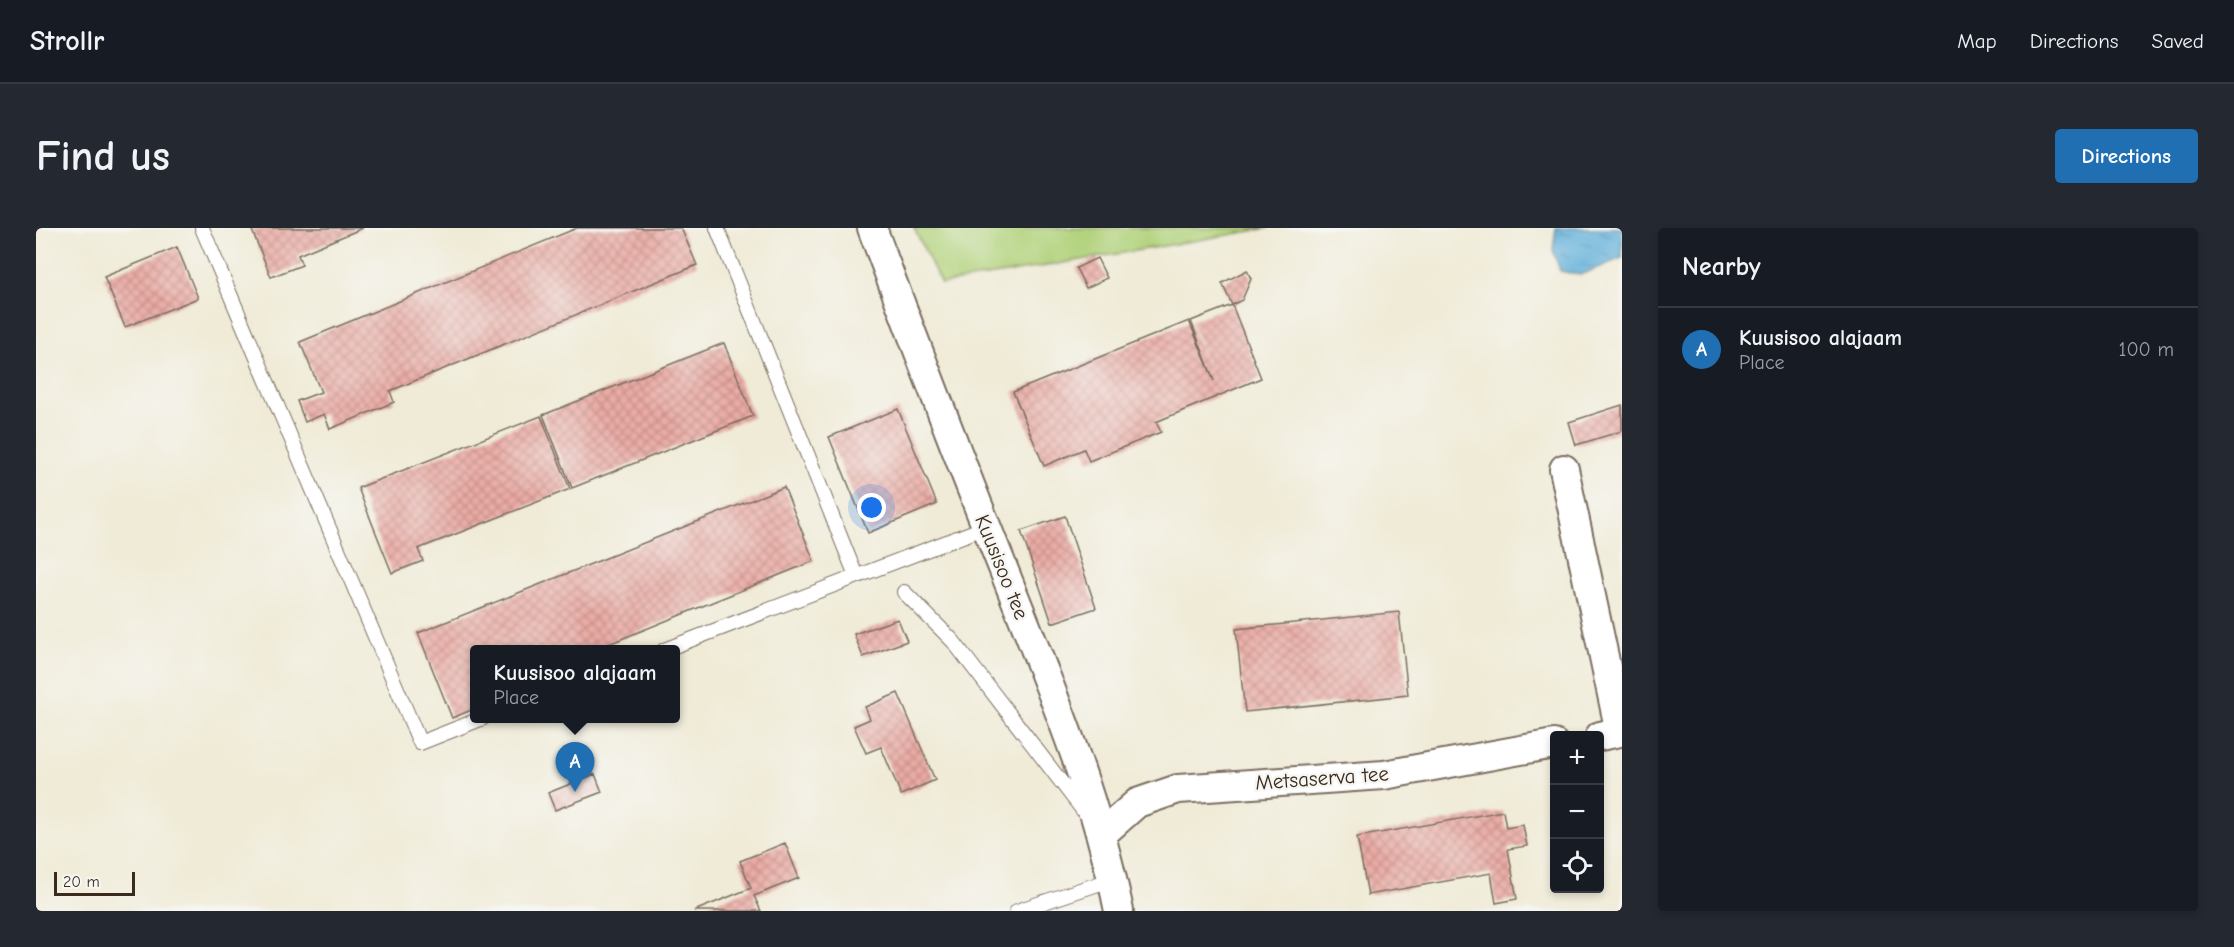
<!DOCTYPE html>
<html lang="en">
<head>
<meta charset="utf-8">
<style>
	:root { --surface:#171b24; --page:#242831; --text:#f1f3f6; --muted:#9ea1a6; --line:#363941; --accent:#1f6fb2 }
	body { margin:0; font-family:"Comic Neue",sans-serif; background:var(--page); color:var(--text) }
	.controls { position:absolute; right:18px; bottom:18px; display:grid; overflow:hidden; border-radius:6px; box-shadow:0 3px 9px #0003 }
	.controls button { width:54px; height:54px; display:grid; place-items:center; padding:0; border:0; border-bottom:2px solid var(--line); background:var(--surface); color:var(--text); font:30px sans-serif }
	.scale { position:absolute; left:18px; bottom:15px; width:81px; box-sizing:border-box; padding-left:6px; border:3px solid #3b2a1e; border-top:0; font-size:16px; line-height:21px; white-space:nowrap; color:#3b2a1e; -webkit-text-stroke:4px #f6f6f2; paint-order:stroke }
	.you { position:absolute; left:836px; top:280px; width:21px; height:21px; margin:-15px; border:4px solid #fff; border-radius:50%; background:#1a73e8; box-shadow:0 0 0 9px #1a73e833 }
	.badge { display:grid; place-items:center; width:39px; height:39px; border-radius:50%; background:var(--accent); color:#fff; font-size:20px; font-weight:700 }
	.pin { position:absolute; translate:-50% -50px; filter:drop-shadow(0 2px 3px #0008) }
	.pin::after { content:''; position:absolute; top:32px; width:21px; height:18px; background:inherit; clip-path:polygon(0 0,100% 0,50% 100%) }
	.popup { position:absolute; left:434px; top:417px; width:210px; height:78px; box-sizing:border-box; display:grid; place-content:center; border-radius:6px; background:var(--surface); filter:drop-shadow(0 2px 4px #0005); font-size:20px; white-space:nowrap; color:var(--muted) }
	.popup b { font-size:22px; color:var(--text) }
	.popup::after { content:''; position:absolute; left:50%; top:100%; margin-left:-12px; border:12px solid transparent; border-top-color:var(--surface) }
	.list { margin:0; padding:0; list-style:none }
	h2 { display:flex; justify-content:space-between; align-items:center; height:78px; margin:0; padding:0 24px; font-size:26px }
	h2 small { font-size:20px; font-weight:400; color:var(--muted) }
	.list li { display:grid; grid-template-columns:39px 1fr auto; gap:18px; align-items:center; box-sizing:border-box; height:84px; padding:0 24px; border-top:2px solid var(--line) }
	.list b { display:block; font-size:22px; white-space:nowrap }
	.list p { margin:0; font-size:20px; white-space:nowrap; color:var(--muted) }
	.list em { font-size:20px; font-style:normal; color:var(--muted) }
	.icon { flex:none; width:33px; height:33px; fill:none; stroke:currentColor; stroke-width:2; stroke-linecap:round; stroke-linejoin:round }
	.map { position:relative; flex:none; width:1586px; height:683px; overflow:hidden; border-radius:6px }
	header { display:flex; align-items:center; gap:36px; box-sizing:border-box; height:84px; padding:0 30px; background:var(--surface); border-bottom:2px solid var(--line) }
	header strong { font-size:28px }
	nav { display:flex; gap:33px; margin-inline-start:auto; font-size:21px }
	.intro { display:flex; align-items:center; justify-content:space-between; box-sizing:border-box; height:144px; padding:0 36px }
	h1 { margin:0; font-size:42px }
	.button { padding:15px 27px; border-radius:6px; background:var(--accent); color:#fff; font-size:21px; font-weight:700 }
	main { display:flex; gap:36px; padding:0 36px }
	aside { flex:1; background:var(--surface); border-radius:6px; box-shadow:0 3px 9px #0003 }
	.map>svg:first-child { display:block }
</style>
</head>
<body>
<header>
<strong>Strollr</strong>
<nav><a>Map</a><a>Directions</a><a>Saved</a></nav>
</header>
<div class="intro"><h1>Find us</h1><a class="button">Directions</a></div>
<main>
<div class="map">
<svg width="1586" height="683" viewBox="0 0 1586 683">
	<defs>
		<pattern id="water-ripples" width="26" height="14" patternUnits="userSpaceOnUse" patternTransform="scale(1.5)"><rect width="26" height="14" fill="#5fafd9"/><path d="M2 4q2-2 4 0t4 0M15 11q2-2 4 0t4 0" fill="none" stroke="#508faf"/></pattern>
		<pattern id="building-cross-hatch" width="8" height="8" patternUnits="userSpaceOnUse" patternTransform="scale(1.5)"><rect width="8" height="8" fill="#ebaca5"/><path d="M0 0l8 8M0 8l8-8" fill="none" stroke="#c08c86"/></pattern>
	</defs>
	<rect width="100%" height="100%" fill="#f6f6f2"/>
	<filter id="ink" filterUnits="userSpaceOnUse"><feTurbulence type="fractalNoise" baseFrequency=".0167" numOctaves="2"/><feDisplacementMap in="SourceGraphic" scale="12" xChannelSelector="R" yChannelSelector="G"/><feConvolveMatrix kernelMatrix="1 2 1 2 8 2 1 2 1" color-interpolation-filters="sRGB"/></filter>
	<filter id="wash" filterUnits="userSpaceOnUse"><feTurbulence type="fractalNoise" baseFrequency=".008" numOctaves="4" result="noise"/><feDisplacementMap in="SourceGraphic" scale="24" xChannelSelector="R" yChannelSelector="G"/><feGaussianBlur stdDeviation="1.35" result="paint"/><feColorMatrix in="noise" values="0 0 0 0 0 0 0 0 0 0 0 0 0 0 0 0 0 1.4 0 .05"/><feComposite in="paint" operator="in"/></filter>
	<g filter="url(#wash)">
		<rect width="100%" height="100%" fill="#f0ebd7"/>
		<!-- green -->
		<path fill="#b1d27a" stroke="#767e4c" stroke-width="1.5" d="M 878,0 L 1233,0 L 905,56 Z"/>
		<!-- water -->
		<path fill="url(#water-ripples)" stroke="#4d6c7c" stroke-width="1.5" d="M 1520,0 L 1586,0 L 1586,30 L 1544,47 L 1524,43 L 1517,22 Z"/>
		<g id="blocks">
			<!-- building -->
			<path fill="url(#building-cross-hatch)" d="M 215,0 L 327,0 L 262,27 L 266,37 L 235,49 Z
				M 541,0 L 645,0 L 661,37 L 354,163 L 358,174 L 294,201 L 288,186 L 269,194 L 261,173 L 285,164 L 264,114 Z
				M 141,19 L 162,70 L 89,99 L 68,49 Z
				M 1061,30 L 1071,50 L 1050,60 L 1040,40 Z
				M 1211,42 L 1215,51 L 1206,72 L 1196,77 L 1186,55 Z
				M 1196,77 L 1225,150 L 1120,194 L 1125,204 L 1053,233 L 1048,221 L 1008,238 L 977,164 L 1153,93 L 1178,153 L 1155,93 Z
				M 688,115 L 717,188 L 536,260 L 507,187 Z
				M 1586,177 L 1586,203 L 1540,217 L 1533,194 Z
				M 862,181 L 901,276 L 832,305 L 793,209 Z
				M 505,188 L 534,261 L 382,321 L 387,333 L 356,345 L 322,260 Z
				M 748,259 L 778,333 L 558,422 L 438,422 L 438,481 L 416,490 L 382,405 Z
				M 1029,288 L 1060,380 L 1016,395 L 985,303 Z
				M 1363,384 L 1372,467 L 1209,484 L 1200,401 Z
				M 862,391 L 871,413 L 827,429 L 818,406 Z
				M 862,465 L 899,552 L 865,567 L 845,519 L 830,525 L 818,498 L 834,491 L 829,479 Z
				M 559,546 L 566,564 L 519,582 L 512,565 Z
				M 1467,583 L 1470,600 L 1487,597 L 1491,618 L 1472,621 L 1481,671 L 1460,675 L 1455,645 L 1332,667 L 1321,609 Z
				M 749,615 L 763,650 L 718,668 L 725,683 L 658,683 L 715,660 L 704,633 Z"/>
		</g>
	</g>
	<g filter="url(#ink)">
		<use href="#blocks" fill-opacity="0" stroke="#7a6e5f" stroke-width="1.5"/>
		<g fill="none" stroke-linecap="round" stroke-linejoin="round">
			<defs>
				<path id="lane" d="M 166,0 L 384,515 L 447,490
					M 681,0 L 820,348
					M 868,364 L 917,413 L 1049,585
					M 628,422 L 950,299
					M 981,683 L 1077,651"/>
				<path id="street" d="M 836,0 C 878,112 920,224 965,335 C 1010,449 1059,562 1083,683
					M 1528,241 L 1584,504 L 1564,508
					M 1065,607 L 1101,575 L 1142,561 L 1348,547 L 1518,516"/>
			</defs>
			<!-- lane casing -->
			<use href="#lane" stroke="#7a6e5f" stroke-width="16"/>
			<!-- street casing -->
			<use href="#street" stroke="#7a6e5f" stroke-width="32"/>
			<!-- lane -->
			<use href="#lane" stroke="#fff" stroke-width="14"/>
			<!-- street -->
			<use href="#street" stroke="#fff" stroke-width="28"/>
		</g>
	</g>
	<g text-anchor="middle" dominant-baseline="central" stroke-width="5" stroke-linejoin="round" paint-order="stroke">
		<!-- street labels -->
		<g font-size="21" fill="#3b2a1e" stroke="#f6f6f2">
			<text transform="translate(966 339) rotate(68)">Kuusisoo tee</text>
			<text transform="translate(1286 550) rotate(-4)">Metsaserva tee</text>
		</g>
	</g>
</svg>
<div class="controls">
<button>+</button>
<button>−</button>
<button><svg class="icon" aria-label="locate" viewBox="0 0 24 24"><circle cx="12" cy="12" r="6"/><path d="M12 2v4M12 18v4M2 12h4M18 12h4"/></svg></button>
</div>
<div class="scale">20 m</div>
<div class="you"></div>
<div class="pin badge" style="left:539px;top:564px">A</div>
<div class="popup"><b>Kuusisoo alajaam</b>Place</div>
</div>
<aside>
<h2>Nearby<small></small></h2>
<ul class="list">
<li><span class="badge">A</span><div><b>Kuusisoo alajaam</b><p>Place</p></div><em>100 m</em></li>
</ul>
</aside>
</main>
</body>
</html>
